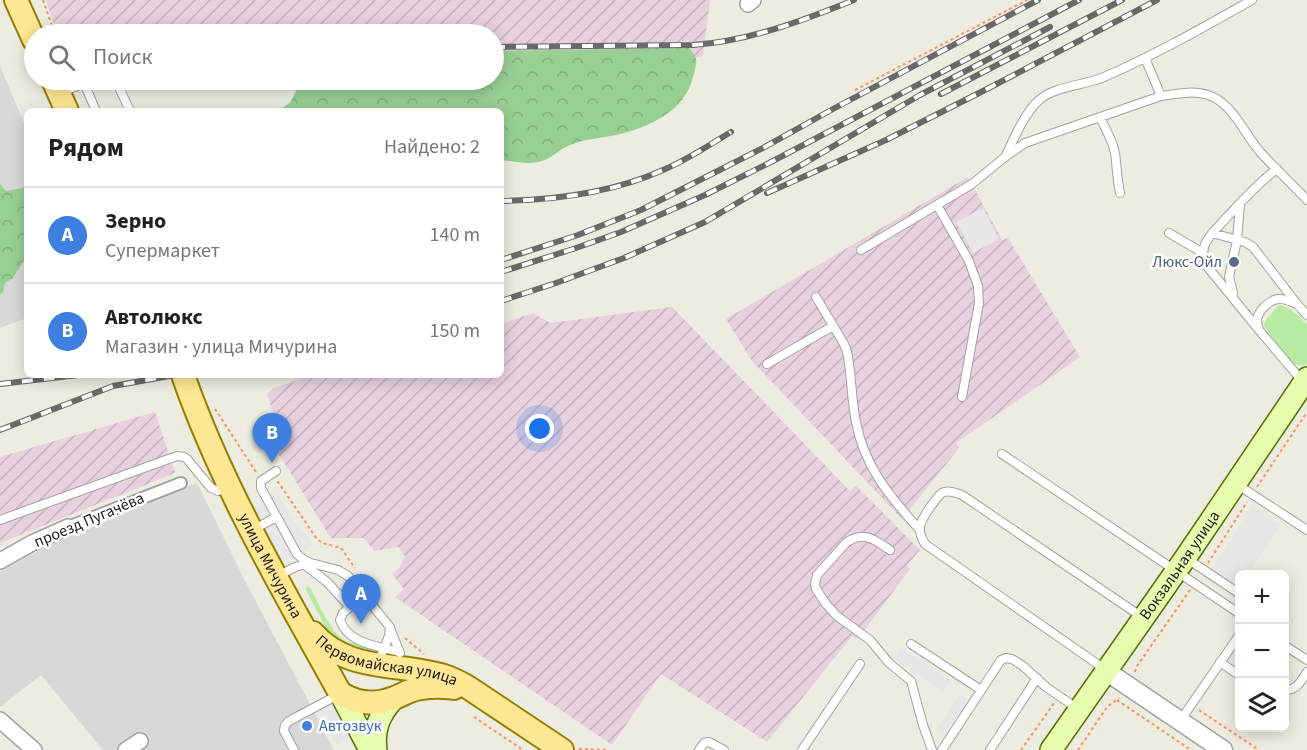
<!DOCTYPE html>
<html lang="ru">
<head>
<meta charset="utf-8">
<style>
	:root { --surface:#fff; --page:#f6f6f6; --text:#222; --muted:#767676; --line:#e0e0e0; --accent:#b45309 }
	body { margin:0; font-family:"Source Sans 3",sans-serif; background:var(--page); color:var(--text) }
	.controls { position:absolute; right:18px; bottom:18px; display:grid; overflow:hidden; border-radius:9px; box-shadow:0 3px 15px #0003 }
	.controls button { width:54px; height:54px; display:grid; place-items:center; padding:0; border:0; border-bottom:2px solid var(--line); background:var(--surface); color:var(--text); font:30px sans-serif }
	.you { position:absolute; left:540px; top:429px; width:21px; height:21px; margin:-15px; border:4px solid #fff; border-radius:50%; background:#1a73e8; box-shadow:0 0 0 9px #1a73e833 }
	.badge { display:grid; place-items:center; width:39px; height:39px; border-radius:50%; background:var(--accent); color:#fff; font-size:20px; font-weight:700 }
	.pin { position:absolute; translate:-50% -50px; filter:drop-shadow(0 2px 3px #0008) }
	.pin::after { content:''; position:absolute; top:32px; width:21px; height:18px; background:inherit; clip-path:polygon(0 0,100% 0,50% 100%) }
	.list { margin:0; padding:0; list-style:none }
	h2 { display:flex; justify-content:space-between; align-items:center; height:78px; margin:0; padding:0 24px; font-size:26px }
	h2 small { font-size:20px; font-weight:400; color:var(--muted) }
	.list li { display:grid; grid-template-columns:39px 1fr auto; gap:18px; align-items:center; box-sizing:border-box; height:96px; padding:0 24px; border-top:2px solid var(--line) }
	.list b { display:block; font-size:22px; white-space:nowrap }
	.list p { margin:0; font-size:20px; white-space:nowrap; color:var(--muted) }
	.list em { font-size:20px; font-style:normal; color:var(--muted) }
	.icon { flex:none; width:33px; height:33px; fill:none; stroke:currentColor; stroke-width:2; stroke-linecap:round; stroke-linejoin:round }
	.map { position:relative; flex:none; width:1307px; height:750px; overflow:hidden }
	.search { position:absolute; background:var(--surface); box-shadow:0 3px 15px #0003; left:24px; top:24px; width:480px; height:66px; display:flex; align-items:center; gap:15px; box-sizing:border-box; padding:0 21px; border-radius:33px; color:var(--muted); font-size:22px }
	.panel { position:absolute; background:var(--surface); box-shadow:0 3px 15px #0003; left:24px; top:108px; width:480px; height:270px; border-radius:9px }
	.map>svg:first-child { display:block }
</style>
</head>
<body>
<div class="map">
<svg width="1307" height="750" viewBox="0 0 1307 750">
	<defs>
		<pattern id="industrial-furrows" width="10" height="10" patternUnits="userSpaceOnUse" patternTransform="scale(1.5)"><rect width="10" height="10" fill="#e7d1de"/><path d="M-1 1l2-2M0 10L10 0M9 11l2-2" fill="none" stroke="#c6b3be"/></pattern>
		<pattern id="forest-crowns" width="20" height="18" patternUnits="userSpaceOnUse" patternTransform="scale(1.5)"><rect width="20" height="18" fill="#98cf93"/><path d="M2 6a3 3 0 1 1 6 0M12 15a3 3 0 1 1 6 0" fill="none" stroke="#82b17e"/></pattern>
	</defs>
	<rect width="100%" height="100%" fill="#edece0"/>
	<!-- residential -->
	<path fill="#d9d8d8" d="M 0,66 L 27,130 L 27,318 L 0,328 Z
		M 197,483 L 244,579 L 334,750 L 139,750 L 147,744 L 139,733 L 115,750 L 103,750 L 41,675 L 0,707 L 0,572 L 11,564 L 55,543 Z"/>
	<!-- industrial -->
	<path fill="url(#industrial-furrows)" d="M 46,0 L 710,0 L 703,56 L 682,61 L 494,63 L 494,34 L 57,34 Z
		M 968,177 L 1002,240 L 1008,238 L 1080,357 L 956,443 L 959,448 L 902,519 L 752,361 L 726,319 Z
		M 672,307 L 850,491 L 856,486 L 920,550 L 907,565 L 910,569 L 858,639 L 852,636 L 767,742 L 661,674 L 612,745 L 395,597 L 404,589 L 392,574 L 399,568 L 405,556 L 398,547 L 374,551 L 364,538 L 331,538 L 265,432 L 267,431 L 260,420 L 273,412 L 267,394 L 274,388 L 311,375 L 501,375 L 501,324 L 533,313 L 551,323 Z
		M 155,412 L 175,473 L 0,543 L 0,457 Z"/>
	<!-- grass -->
	<path fill="#b7eba2" d="M 1279,305 C 1290,306 1299,317 1307,324 L 1307,364 C 1303,365 1302,367 1297,365 C 1291,364 1269,333 1264,326 L 1265,321 Z
		M 308,586 L 310,588 C 319,603 330,633 346,641 C 354,644 362,645 370,648 L 371,652 L 369,654 L 355,652 L 329,634 L 306,590 L 306,588 Z"/>
	<!-- forest -->
	<path fill="url(#forest-crowns)" d="M 689,48 C 700,60 696,64 693,77 C 685,112 647,128 616,135 C 601,138 584,139 570,145 C 559,149 551,160 538,162 C 526,165 513,161 501,160 L 501,111 L 277,111 L 290,103 L 296,91 L 294,85 L 286,80 L 494,80 L 494,51 Z
		M 0,184 L 6,191 L 22,188 L 27,184 L 27,256 L 13,278 L 5,283 L 3,292 L 0,295 Z"/>
	<!-- parking -->
	<path fill="#e7e7e7" d="M 983,208 L 999,239 L 973,253 L 956,222 Z
		M 278,493 L 297,526 L 308,536 L 313,545 L 282,562 L 254,507 Z
		M 1252,506 L 1281,524 L 1248,574 L 1240,574 L 1239,587 L 1212,569 Z
		M 901,647 L 951,680 L 944,692 L 894,659 Z
		M 960,694 L 968,699 L 944,735 L 936,730 Z
		M 328,696 L 350,738 L 336,745 L 314,703 Z"/>
	<g fill="none" stroke-linecap="round" stroke-linejoin="round">
		<defs>
			<path id="service" d="M 1145,58 L 1161,96
				M 112,80 L 117,83 L 130,111
				M 84,83 L 96,111
				M 62,92 L 84,83 L 103,80
				M 1100,117 C 1105,128 1113,141 1115,153 C 1117,167 1117,180 1120,193
				M 1006,155 C 1015,137 1024,114 1039,100 C 1057,85 1084,86 1104,77 C 1155,55 1204,27 1252,0
				M 937,205 L 969,261 L 978,286 L 979,303 L 962,397
				M 1169,233 L 1203,253
				M 1212,233 L 1245,242 L 1253,247 L 1297,304 L 1307,315
				M 861,250 L 972,184 L 1005,157 L 1025,143 L 1161,96 C 1176,94 1193,90 1208,95 C 1233,103 1244,134 1261,153 C 1276,169 1292,184 1307,200
				M 1233,293 L 1229,277 L 1237,240 L 1240,204
				M 816,297 L 844,344 L 847,352 C 852,375 851,399 856,422 C 864,466 890,497 919,529
				M 1297,304 C 1291,302 1285,298 1278,299 C 1269,300 1258,311 1257,320 C 1257,323 1258,326 1259,330 L 1303,382
				M 1259,330 L 1206,265 C 1202,257 1202,250 1206,242 C 1212,232 1221,224 1228,216 C 1244,199 1258,183 1277,169
				M 767,364 L 833,326
				M 1002,454 L 1240,614
				M 276,471 L 261,481 L 261,488 L 297,554 L 304,560 L 311,563
				M 1238,485 L 1307,530
				M 0,520 L 177,456 L 184,457 L 187,459 L 211,488 L 218,491 L 229,488
				M 254,529 L 277,517
				M 890,550 C 875,540 864,530 846,543 L 817,575 L 815,584 L 816,589 L 826,604 L 837,616 L 870,640 L 889,663 L 911,681 L 923,725 L 932,750
				M 1186,558 L 1240,594
				M 305,565 L 327,582 L 350,607
				M 278,576 L 293,568 L 304,564 L 315,564 L 338,570 L 348,576 L 390,627 L 389,636 L 379,661
				M 364,595 L 343,613 L 340,620 C 348,644 378,646 399,652
				M 390,628 L 400,653
				M 911,644 L 981,690
				M 1284,645 L 1307,660
				M 1220,662 L 1240,676
				M 1106,670 L 925,544 C 915,528 921,521 931,506 C 935,502 938,494 944,492 C 951,490 956,493 962,495 L 1142,617
				M 1284,690 C 1298,690 1300,682 1307,672
				M 1180,721 L 1240,634
				M 294,750 L 284,731 L 285,725 L 289,721 L 338,695
				M 699,750 L 704,743 L 709,742 L 724,750
				M 802,750 L 860,664
				M 942,750 L 1001,660 L 1006,658 L 1012,659 L 1023,666 L 1046,687 L 1078,709
				M 990,750 L 1037,678"/>
			<path id="pedestrian" d="M 68,527 L 181,483"/>
			<path id="minor" d="M 748,4 L 753,0
				M 0,561 L 32,543 L 68,527
				M 0,720 L 34,750
				M 126,750 L 140,741"/>
			<path id="tertiary" d="M 1106,671 L 1223,750"/>
			<g id="secondary">
				<path d="M 340,693 L 370,750"/>
				<path d="M 376,750 C 373,728 380,714 394,698"/>
				<path id="s1" d="M 1051,750 L 1186,557 L 1307,378"/>
			</g>
			<g id="primary">
				<path d="M 16,0 L 34,40"/>
				<path d="M 53,80 L 67,111"/>
				<path id="s2" d="M 183,375 C 222,487 283,590 340,693"/>
				<path id="s3" d="M 313,633 C 348,673 398,662 444,676 C 453,679 461,683 469,688 L 562,750"/>
				<path d="M 340,693 C 357,704 376,705 394,698 C 402,695 408,691 416,689 C 429,686 441,686 454,688"/>
			</g>
		</defs>
		<!-- service casing -->
		<use href="#service" stroke="#a2a2a2" stroke-width="10"/>
		<!-- pedestrian casing -->
		<use href="#pedestrian" stroke="#a2a2a2" stroke-width="14"/>
		<!-- minor casing -->
		<use href="#minor" stroke="#a2a2a2" stroke-width="18"/>
		<!-- tertiary casing -->
		<use href="#tertiary" stroke="#a2a2a2" stroke-width="21"/>
		<!-- secondary casing -->
		<use href="#secondary" stroke="#4f7401" stroke-width="24"/>
		<!-- primary casing -->
		<use href="#primary" stroke="#928000" stroke-width="26"/>
		<!-- path -->
		<path stroke="#ff915f" stroke-width="2" stroke-dasharray="3 3" stroke-linecap="butt" d="M 43,0 L 55,34
			M 855,90 L 1027,0
			M 215,409 L 256,472
			M 277,482 L 278,482 L 317,539 L 323,543 L 341,548 L 355,568
			M 1257,487 L 1307,412
			M 1208,563 L 1247,502
			M 405,638 L 424,654
			M 1135,672 L 1137,666 L 1190,590
			M 1117,700 L 1191,750
			M 1199,710 L 1259,750
			M 474,717 L 523,750
			M 579,749 L 609,750
			M 1021,750 L 1054,703
			M 1078,750 L 1107,707 L 1119,698"/>
		<!-- service -->
		<use href="#service" stroke="#fff" stroke-width="8"/>
		<!-- pedestrian -->
		<use href="#pedestrian" stroke="#fff" stroke-width="10"/>
		<!-- minor -->
		<use href="#minor" stroke="#fff" stroke-width="15"/>
		<!-- tertiary -->
		<use href="#tertiary" stroke="#fff" stroke-width="18"/>
		<!-- secondary -->
		<use href="#secondary" stroke="#e8fcb0" stroke-width="21"/>
		<!-- primary -->
		<use href="#primary" stroke="#ffe793" stroke-width="22"/>
		<defs>
			<path id="rail" d="M 494,47 L 693,45 C 749,41 802,21 854,0
				M 941,94 L 1122,0
				M 767,193 L 886,140 L 987,89 L 1157,0
				M 501,201 C 556,200 612,193 663,170 C 687,160 709,145 731,132
				M 501,260 L 578,235 L 641,210 L 763,148 L 833,109 L 1038,0
				M 501,272 L 576,248 L 621,232 L 705,195 L 771,162 L 1079,0
				M 501,301 L 556,283 L 624,258 L 705,222 L 920,95 L 1050,27
				M 0,384 L 78,375
				M 0,430 L 113,386 L 175,375"/>
		</defs>
		<!-- rail casing -->
		<use href="#rail" stroke="#696969" stroke-width="6"/>
		<!-- rail -->
		<use href="#rail" stroke="#fff" stroke-width="4" stroke-dasharray="11" stroke-linecap="butt"/>
	</g>
	<!-- markers -->
	<circle fill="#5c6f8a" stroke="#fff" stroke-width="2" cx="1234" cy="262" r="6"/>
	<circle fill="#3f7fe0" stroke="#fff" stroke-width="2" cx="307" cy="726" r="6"/>
	<g text-anchor="middle" dominant-baseline="central" stroke-width="5" stroke-linejoin="round" paint-order="stroke">
		<!-- service labels -->
		<g font-size="16" fill="#4e5e75" stroke="#fff" text-anchor="end">
			<text x="1222" y="262">Люкс-Ойл</text>
		</g>
		<!-- street labels -->
		<g font-size="16" fill="#1b1b1b" stroke="#fff">
			<text transform="translate(89 520) rotate(-23)">проезд Пугачёва</text>
			<text stroke="none"><textPath href="#s2" startOffset="210">улица Мичурина</textPath></text>
			<text stroke="none"><textPath href="#s1" startOffset="225">Вокзальная улица</textPath></text>
			<text stroke="none"><textPath href="#s3" startOffset="81">Первомайская улица</textPath></text>
		</g>
		<!-- shop labels -->
		<g font-size="16" fill="#366cbe" stroke="#fff" text-anchor="start">
			<text x="319" y="726">Автозвук</text>
		</g>
	</g>
</svg>
<div class="controls">
<button>+</button>
<button>−</button>
<button><svg class="icon" aria-label="layers" viewBox="0 0 24 24"><path d="M12 4l9 5-9 5-9-5zM3 14l9 5 9-5"/></svg></button>
</div>
<div class="you"></div>
<div class="pin badge" style="left:361px;top:624px;background:#3f7fe0">A</div>
<div class="pin badge" style="left:272px;top:463px;background:#3f7fe0">B</div>
<div class="search"><svg class="icon" aria-label="search" viewBox="0 0 24 24"><circle cx="10" cy="10" r="6"/><path d="M15 15l6 6"/></svg>Поиск</div>
<section class="panel">
<h2>Рядом<small>Найдено: 2</small></h2>
<ul class="list">
<li><span class="badge" style="background:#3f7fe0">A</span><div><b>Зерно</b><p>Супермаркет</p></div><em>140 m</em></li>
<li><span class="badge" style="background:#3f7fe0">B</span><div><b>Автолюкс</b><p>Магазин · улица Мичурина</p></div><em>150 m</em></li>
</ul>
</section>
</div>
</body>
</html>
